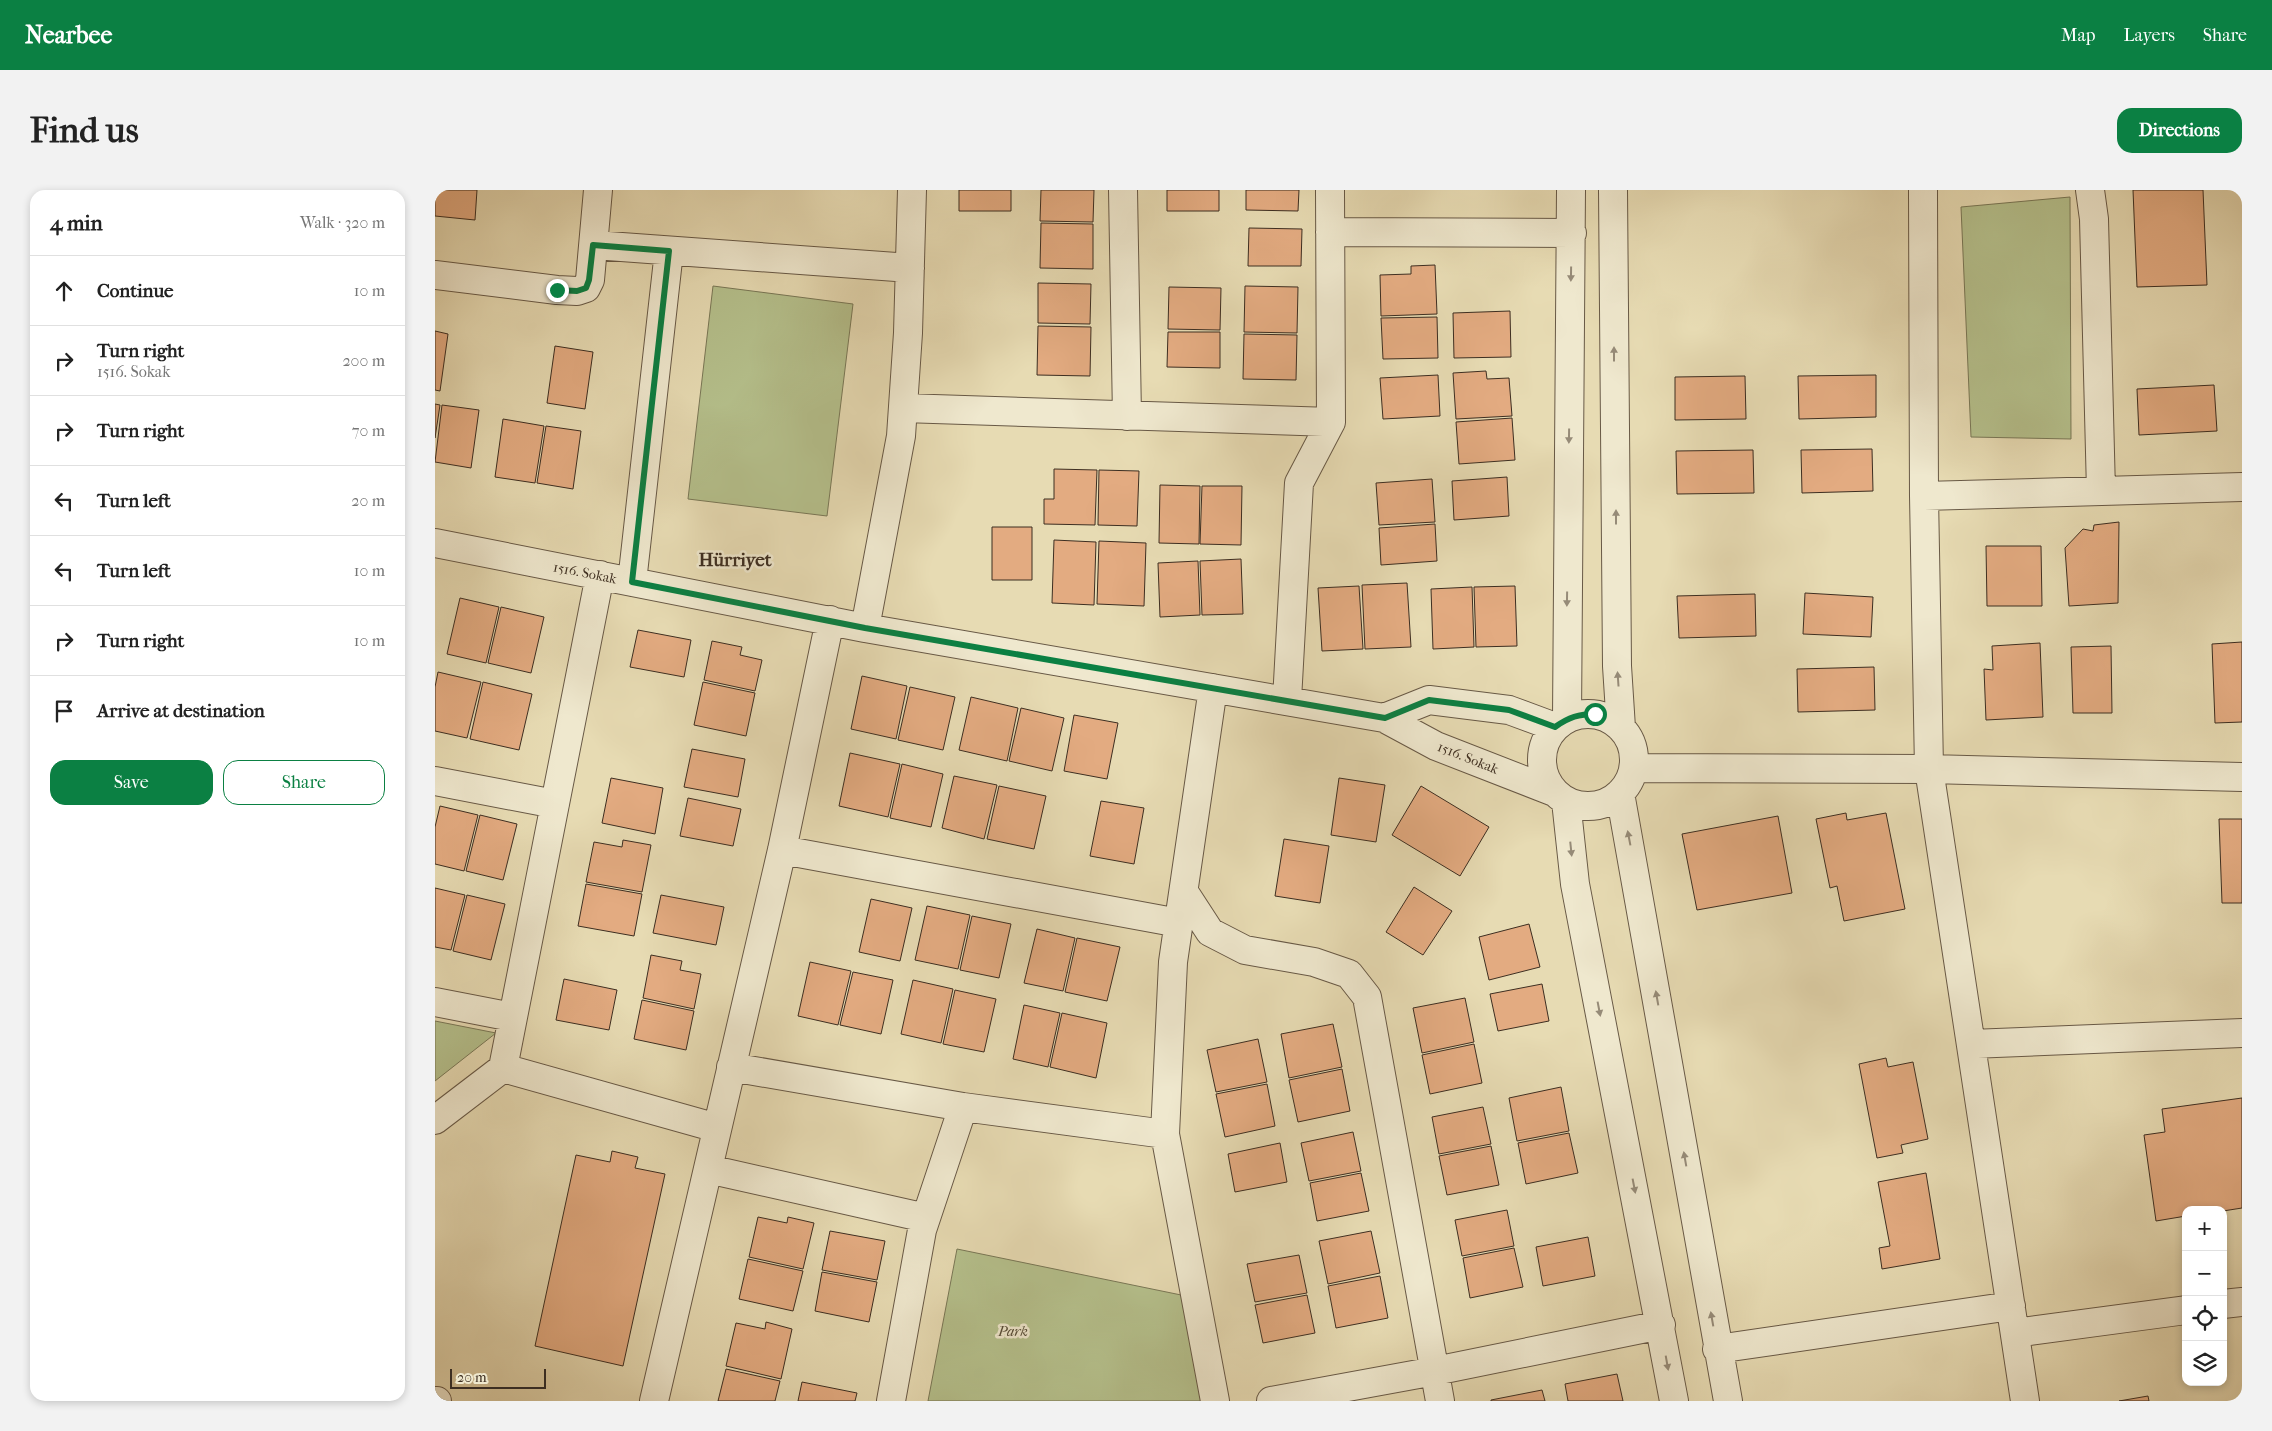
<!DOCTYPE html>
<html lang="en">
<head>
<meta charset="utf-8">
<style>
	:root { --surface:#fff; --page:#f2f2f2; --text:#222; --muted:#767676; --line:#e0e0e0; --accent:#0b8043 }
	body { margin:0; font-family:"IM FELL French Canon",serif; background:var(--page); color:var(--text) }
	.controls { position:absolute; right:15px; bottom:15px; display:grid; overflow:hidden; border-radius:10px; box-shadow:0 2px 8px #0003 }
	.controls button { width:45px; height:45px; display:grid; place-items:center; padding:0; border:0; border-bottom:1px solid var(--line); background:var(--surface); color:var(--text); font:25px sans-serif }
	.scale { position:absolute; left:15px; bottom:12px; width:96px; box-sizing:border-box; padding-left:5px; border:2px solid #3d2e21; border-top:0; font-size:14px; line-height:18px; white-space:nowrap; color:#3d2e21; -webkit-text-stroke:4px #efe8ce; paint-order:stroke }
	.stop { position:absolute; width:15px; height:15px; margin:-11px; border:4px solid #0b8043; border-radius:50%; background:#fff }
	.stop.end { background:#0b8043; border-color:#fff; box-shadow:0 1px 5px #0008 }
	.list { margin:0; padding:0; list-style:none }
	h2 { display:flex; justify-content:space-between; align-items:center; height:65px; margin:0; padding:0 20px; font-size:21px }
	h2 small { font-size:16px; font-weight:400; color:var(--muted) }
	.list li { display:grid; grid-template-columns:32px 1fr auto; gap:15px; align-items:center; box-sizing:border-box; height:70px; padding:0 20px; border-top:1px solid var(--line) }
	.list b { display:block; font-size:19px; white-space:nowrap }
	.list p { margin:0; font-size:16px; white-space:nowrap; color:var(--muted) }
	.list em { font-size:16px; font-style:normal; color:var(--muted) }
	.actions { display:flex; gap:10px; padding:15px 20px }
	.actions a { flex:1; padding:11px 0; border:1px solid var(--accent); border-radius:15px; text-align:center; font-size:18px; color:var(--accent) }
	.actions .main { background:var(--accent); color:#fff }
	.icon { flex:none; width:28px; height:28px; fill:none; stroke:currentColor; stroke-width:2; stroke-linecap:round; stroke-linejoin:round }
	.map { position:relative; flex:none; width:1807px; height:1211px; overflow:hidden; border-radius:15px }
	header { display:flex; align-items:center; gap:30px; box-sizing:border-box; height:70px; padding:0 25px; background:var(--accent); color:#fff }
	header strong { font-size:24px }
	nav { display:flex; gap:28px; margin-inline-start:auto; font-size:18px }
	.intro { display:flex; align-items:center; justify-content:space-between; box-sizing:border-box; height:120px; padding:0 30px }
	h1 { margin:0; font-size:35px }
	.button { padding:12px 22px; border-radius:15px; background:var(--accent); color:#fff; font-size:18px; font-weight:700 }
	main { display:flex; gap:30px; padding:0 30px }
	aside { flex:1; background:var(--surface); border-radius:15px; box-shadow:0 2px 8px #0003 }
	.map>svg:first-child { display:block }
</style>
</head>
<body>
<header>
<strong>Nearbee</strong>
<nav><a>Map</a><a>Layers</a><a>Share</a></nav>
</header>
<div class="intro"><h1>Find us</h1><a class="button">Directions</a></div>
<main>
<aside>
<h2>4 min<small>Walk · 320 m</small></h2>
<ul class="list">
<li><svg class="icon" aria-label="ahead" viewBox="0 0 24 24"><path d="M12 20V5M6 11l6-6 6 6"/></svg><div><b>Continue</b></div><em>10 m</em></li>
<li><svg class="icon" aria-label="right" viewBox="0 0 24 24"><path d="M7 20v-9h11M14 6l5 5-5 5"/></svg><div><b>Turn right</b><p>1516. Sokak</p></div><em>200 m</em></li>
<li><svg class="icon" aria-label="right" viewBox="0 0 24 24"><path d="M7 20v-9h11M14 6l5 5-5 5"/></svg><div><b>Turn right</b></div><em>70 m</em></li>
<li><svg class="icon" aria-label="left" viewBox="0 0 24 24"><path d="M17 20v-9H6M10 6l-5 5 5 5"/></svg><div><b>Turn left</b></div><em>20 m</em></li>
<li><svg class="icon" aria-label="left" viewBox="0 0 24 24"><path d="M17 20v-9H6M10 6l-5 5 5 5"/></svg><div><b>Turn left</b></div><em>10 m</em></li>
<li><svg class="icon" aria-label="right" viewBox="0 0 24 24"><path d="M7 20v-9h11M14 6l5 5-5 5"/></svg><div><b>Turn right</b></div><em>10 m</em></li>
<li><svg class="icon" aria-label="arrive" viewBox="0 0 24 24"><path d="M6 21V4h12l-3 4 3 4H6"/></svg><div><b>Arrive at destination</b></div></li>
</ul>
<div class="actions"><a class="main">Save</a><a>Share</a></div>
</aside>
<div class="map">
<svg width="1807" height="1211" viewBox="0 0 1807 1211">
	<rect width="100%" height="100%" fill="#e7dbb3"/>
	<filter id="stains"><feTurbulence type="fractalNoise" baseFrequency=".004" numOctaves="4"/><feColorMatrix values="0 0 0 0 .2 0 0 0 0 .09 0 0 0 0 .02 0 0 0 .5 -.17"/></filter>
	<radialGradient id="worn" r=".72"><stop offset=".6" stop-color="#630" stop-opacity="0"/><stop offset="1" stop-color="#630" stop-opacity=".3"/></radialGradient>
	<!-- green -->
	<path fill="#b5c08c" stroke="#797756" d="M 1635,7 L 1636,249 L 1536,247 L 1526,17 Z
		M 278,96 L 418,114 L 392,326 L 253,309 Z
		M 0,831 L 61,843 L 0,891 Z
		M 522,1059 L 751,1106 L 771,1211 L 493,1211 Z"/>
	<!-- building -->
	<path fill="#e3ab81" stroke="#3d2e21" d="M 0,0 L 42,0 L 40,30 L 0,26 Z
		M 524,0 L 576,0 L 576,21 L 524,21 Z
		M 606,0 L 659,0 L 658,32 L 605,31 Z
		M 732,0 L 784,0 L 784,21 L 732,21 Z
		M 811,0 L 864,0 L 863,21 L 811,20 Z
		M 1698,0 L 1768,0 L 1772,95 L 1702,97 Z
		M 606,33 L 658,34 L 658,79 L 605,78 Z
		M 814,38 L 867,39 L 866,76 L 813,76 Z
		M 1000,75 L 1002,124 L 946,126 L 945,85 L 976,84 L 976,76 Z
		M 603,93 L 656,94 L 655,134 L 603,133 Z
		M 810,96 L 863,97 L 862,143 L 809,142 Z
		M 734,97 L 786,98 L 785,140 L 733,139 Z
		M 1075,121 L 1076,167 L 1019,168 L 1018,123 Z
		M 1002,127 L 1003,168 L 948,169 L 946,128 Z
		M 603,136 L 656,137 L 655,186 L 602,185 Z
		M 0,141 L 13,144 L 5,201 L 0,200 Z
		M 733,142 L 785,142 L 785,178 L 732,177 Z
		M 809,144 L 862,145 L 861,190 L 808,189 Z
		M 120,156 L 158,162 L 150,219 L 112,213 Z
		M 1051,181 L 1052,189 L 1074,188 L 1077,226 L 1021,229 L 1018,183 Z
		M 1003,185 L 1005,226 L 948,229 L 945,188 Z
		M 1441,185 L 1441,227 L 1364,229 L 1363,186 Z
		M 1310,186 L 1311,229 L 1240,230 L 1240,187 Z
		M 1779,195 L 1782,241 L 1704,245 L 1702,199 Z
		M 0,214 L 5,215 L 0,248 Z
		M 7,215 L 44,220 L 36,278 L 0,272 Z
		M 1077,228 L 1080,270 L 1024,274 L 1021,232 Z
		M 68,229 L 109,236 L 100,293 L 60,287 Z
		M 111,236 L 146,241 L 138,299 L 102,293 Z
		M 1437,259 L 1438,301 L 1367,303 L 1366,260 Z
		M 1318,260 L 1319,303 L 1242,304 L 1241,261 Z
		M 619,279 L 662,280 L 660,335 L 609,334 L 609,309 L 619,309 Z
		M 664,280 L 704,281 L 702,336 L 663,335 Z
		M 1072,287 L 1074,326 L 1019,330 L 1017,291 Z
		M 997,289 L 1000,332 L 944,335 L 941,293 Z
		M 725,295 L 765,296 L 764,354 L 724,353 Z
		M 767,296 L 807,296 L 806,355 L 765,354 Z
		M 1684,332 L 1683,413 L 1634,416 L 1630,358 L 1648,339 L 1658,341 L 1659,335 Z
		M 1000,334 L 1002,371 L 946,375 L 944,338 Z
		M 557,337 L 597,337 L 597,390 L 557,390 Z
		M 619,350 L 661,352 L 659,415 L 617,413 Z
		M 664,351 L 711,353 L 709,416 L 662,414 Z
		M 1551,356 L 1606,356 L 1607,416 L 1552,416 Z
		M 806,369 L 808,424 L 767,425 L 765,371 Z
		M 763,371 L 765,425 L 725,427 L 723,373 Z
		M 972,393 L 976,457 L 930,459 L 927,395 Z
		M 924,396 L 928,459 L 887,461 L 883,398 Z
		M 1080,396 L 1082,456 L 1041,457 L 1039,397 Z
		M 1037,397 L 1039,457 L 998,459 L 996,399 Z
		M 1370,403 L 1438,407 L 1436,447 L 1368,444 Z
		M 1320,404 L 1321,446 L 1244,448 L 1242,406 Z
		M 25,408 L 64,417 L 51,473 L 12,464 Z
		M 66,417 L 109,427 L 96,483 L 53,473 Z
		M 203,440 L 256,450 L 249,487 L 195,477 Z
		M 277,451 L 307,457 L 305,465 L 327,470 L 320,501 L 269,490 Z
		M 1807,452 L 1807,532 L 1780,533 L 1777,454 Z
		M 1605,453 L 1608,527 L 1551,530 L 1549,479 L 1558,480 L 1557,456 Z
		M 1676,456 L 1677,523 L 1638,523 L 1636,457 Z
		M 1439,477 L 1440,520 L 1363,522 L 1362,479 Z
		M 3,482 L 46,492 L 32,548 L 0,541 L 0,497 Z
		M 427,486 L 472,496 L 461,549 L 416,539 Z
		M 48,492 L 97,504 L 84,560 L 35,549 Z
		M 268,492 L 320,503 L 311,546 L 259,535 Z
		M 475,497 L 520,507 L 508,560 L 463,550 Z
		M 536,507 L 583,518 L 572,571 L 524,560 Z
		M 586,518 L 629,528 L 617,581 L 574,571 Z
		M 639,525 L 683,533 L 672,589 L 629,581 Z
		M 257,559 L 310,569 L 303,607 L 249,597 Z
		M 415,563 L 465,574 L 453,627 L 404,616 Z
		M 467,574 L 508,584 L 496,637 L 455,628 Z
		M 519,586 L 562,595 L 549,649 L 507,638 Z
		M 176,588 L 228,598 L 220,644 L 167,633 Z
		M 904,588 L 950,595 L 941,652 L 896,645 Z
		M 564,596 L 611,606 L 599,659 L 552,649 Z
		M 986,596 L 1054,637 L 1025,686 L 957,645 Z
		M 253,608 L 306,619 L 298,656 L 245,646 Z
		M 666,611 L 709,618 L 699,674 L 655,666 Z
		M 5,616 L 43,625 L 29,681 L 0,674 L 0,637 Z
		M 1411,623 L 1412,630 L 1451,623 L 1470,719 L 1409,731 L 1402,696 L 1395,698 L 1381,629 Z
		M 45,625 L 82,634 L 68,690 L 31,681 Z
		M 1343,626 L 1357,703 L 1262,720 L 1247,644 Z
		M 1784,629 L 1807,629 L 1807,713 L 1787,713 Z
		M 849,649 L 894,656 L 885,713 L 840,706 Z
		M 188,650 L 216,655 L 207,702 L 151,692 L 159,652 L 187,657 Z
		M 151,694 L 207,704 L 199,746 L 143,736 Z
		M 979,697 L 1017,721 L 988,765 L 951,742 Z
		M 0,698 L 30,705 L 16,760 L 0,757 Z
		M 32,705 L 70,714 L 56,770 L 18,761 Z
		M 226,705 L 289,717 L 281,755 L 218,743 Z
		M 436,709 L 477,718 L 465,771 L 424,762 Z
		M 492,716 L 535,725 L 523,779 L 480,770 Z
		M 537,726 L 576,734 L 564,788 L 525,780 Z
		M 1094,734 L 1105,777 L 1054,790 L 1044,747 Z
		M 602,739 L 640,748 L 628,801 L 589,793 Z
		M 642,748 L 685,757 L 672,811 L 630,802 Z
		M 216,765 L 247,771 L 245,780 L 266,784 L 259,819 L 208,808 Z
		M 375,772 L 416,781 L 403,835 L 363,826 Z
		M 418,782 L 458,790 L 446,844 L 405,835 Z
		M 129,789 L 182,800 L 174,840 L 121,830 Z
		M 478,790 L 518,799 L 506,853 L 466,844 Z
		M 1107,794 L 1114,831 L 1063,841 L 1055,804 Z
		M 520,800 L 561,809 L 549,862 L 508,854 Z
		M 1030,808 L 1039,852 L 987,863 L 978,818 Z
		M 207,810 L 259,821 L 251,860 L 199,849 Z
		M 589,815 L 625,823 L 613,877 L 578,869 Z
		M 627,823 L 672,833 L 661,888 L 615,877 Z
		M 898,834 L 907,877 L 854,888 L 846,844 Z
		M 823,849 L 832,892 L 781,902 L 772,860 Z
		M 1039,854 L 1047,893 L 995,904 L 987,865 Z
		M 1451,868 L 1453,877 L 1478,872 L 1493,949 L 1466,955 L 1468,963 L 1442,968 L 1424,874 Z
		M 907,879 L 915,921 L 863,932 L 854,890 Z
		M 832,894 L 840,936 L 790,947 L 781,904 Z
		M 1126,897 L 1134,941 L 1082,951 L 1074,908 Z
		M 1807,908 L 1807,1018 L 1788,1021 L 1751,1020 L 1751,1026 L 1721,1031 L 1709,945 L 1730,942 L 1727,919 Z
		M 1048,917 L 1056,954 L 1004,964 L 997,927 Z
		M 918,942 L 926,981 L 874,991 L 866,953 Z
		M 1134,943 L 1143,983 L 1091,994 L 1083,953 Z
		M 845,953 L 852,992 L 800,1002 L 793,964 Z
		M 1056,956 L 1064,995 L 1012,1005 L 1004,966 Z
		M 177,961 L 203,967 L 200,978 L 230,984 L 188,1176 L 100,1156 L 141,965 L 175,972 Z
		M 926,983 L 934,1021 L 882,1031 L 875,993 Z
		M 1491,983 L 1505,1069 L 1447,1079 L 1444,1058 L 1455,1056 L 1443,992 Z
		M 1072,1020 L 1079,1056 L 1027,1066 L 1020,1030 Z
		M 323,1027 L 352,1033 L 353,1027 L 379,1033 L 368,1079 L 314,1067 Z
		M 395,1041 L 450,1051 L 442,1090 L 387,1080 Z
		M 936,1041 L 945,1083 L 893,1094 L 884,1051 Z
		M 1153,1047 L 1160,1086 L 1108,1096 L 1101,1057 Z
		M 1079,1058 L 1088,1097 L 1035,1108 L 1028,1068 Z
		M 864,1065 L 872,1103 L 820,1112 L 812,1074 Z
		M 313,1069 L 368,1081 L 358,1121 L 304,1109 Z
		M 387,1082 L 442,1092 L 434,1132 L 380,1121 Z
		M 945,1086 L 953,1128 L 901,1138 L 893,1096 Z
		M 872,1105 L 880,1143 L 828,1153 L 820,1115 Z
		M 331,1132 L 357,1139 L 346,1189 L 291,1176 L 301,1133 L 330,1139 Z
		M 291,1179 L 345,1191 L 340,1211 L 283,1211 Z
		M 1182,1184 L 1188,1211 L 1133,1211 L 1130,1194 Z
		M 367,1192 L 422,1203 L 420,1211 L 363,1211 Z
		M 1107,1200 L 1110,1211 L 1056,1211 L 1056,1210 Z
		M 1713,1206 L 1714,1211 L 1684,1211 Z"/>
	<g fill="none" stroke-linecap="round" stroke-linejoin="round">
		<defs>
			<path id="minor" d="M 688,0 L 692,226
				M 1178,0 L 1182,476 L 1186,538
				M 1488,0 L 1489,306 L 1494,579 L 1590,1211
				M 1655,0 L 1659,29 L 1666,301
				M 895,42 L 1137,43
				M 159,55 L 475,78
				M 0,85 L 122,100 L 142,101 L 151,98 L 155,90 L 163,0
				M 468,218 L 896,232
				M 1489,306 L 1807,297
				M 0,353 L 430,438 L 949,528 L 1001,556 L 1119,602
				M 197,392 L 234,61
				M 430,438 L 466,246 L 473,143 L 477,0
				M 778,498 L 738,772 L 730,944 L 780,1211
				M 852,510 L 864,293 L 896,232 L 895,0
				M1107 570a46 46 0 1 1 92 0a46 46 0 1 1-92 0Z
				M 949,528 L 994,510 L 1074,520 L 1120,537
				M 1132,528 L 1136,0
				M 1199,578 L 1494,579 L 1807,587
				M 0,591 L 120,614
				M 1185,603 L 1293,1211
				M 1131,611 L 1140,694 L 1239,1211
				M 347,660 L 744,733
				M 749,702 L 775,742 L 810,760 L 879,772 L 914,784 L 932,807 L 1005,1211
				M 0,812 L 77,827
				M 1536,854 L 1807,843
				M 296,877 L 528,917 L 730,944
				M 68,878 L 282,938
				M 0,930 L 68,878 L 165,385
				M 273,979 L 491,1028
				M 1788,1114 L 1807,1112
				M 1580,1143 L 1751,1120
				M 1282,1159 L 1576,1116
				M 0,1211 L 2,1211
				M 219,1211 L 347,660 L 395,430
				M 456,1211 L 487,1040 L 528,917
				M 836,1211 L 1000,1181 L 1226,1135"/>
		</defs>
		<!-- minor casing -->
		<use href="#minor" stroke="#685946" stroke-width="30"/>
		<!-- minor -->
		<use href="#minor" stroke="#efe8ce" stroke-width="28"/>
	</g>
	<!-- one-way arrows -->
	<defs><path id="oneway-solid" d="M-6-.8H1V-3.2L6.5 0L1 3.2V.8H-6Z" transform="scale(1.25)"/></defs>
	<g fill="#968b78">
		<use href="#oneway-solid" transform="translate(1136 84) rotate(91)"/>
		<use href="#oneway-solid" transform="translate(1179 164) rotate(-90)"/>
		<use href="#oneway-solid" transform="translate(1134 246) rotate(91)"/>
		<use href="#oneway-solid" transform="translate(1181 327) rotate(-90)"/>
		<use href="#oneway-solid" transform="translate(1132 409) rotate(91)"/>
		<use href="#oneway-solid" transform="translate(1183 489) rotate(-94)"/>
		<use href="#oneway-solid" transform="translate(1194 648) rotate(-101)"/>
		<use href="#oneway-solid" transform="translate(1136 659) rotate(84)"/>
		<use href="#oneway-solid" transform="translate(1222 808) rotate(-100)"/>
		<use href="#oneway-solid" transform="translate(1164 819) rotate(79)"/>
		<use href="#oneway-solid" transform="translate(1250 969) rotate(-100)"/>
		<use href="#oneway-solid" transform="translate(1199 996) rotate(79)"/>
		<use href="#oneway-solid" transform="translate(1277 1129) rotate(-100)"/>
		<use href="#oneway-solid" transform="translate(1232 1173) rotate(80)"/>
	</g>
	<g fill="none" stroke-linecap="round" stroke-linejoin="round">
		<!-- route -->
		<path stroke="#0b8043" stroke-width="6" d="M 122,100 L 142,101 L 151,98 L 154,90 L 158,55 L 234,61 L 197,392 L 430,438 L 950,528 L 994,510 L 1074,520 L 1120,537 C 1134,527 1144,524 1160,524"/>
	</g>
	<g text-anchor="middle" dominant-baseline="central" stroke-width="5" stroke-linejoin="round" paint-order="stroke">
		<!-- street labels -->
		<g font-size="14" fill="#3d2e21" stroke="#efe8ce">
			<text transform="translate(150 383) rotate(11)">1516. Sokak</text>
			<text transform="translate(1033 568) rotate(22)">1516. Sokak</text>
		</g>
		<!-- park labels -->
		<g font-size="14" font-style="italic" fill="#554b36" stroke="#efe8ce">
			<text x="578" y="1141">Park</text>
		</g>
		<!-- district labels -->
		<g font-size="19" font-weight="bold" fill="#3d2e21" stroke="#efe8ce">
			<text x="300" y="370">Hürriyet</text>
		</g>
	</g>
	<rect width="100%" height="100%" filter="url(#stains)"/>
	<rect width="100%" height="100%" fill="url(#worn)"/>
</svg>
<div class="controls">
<button>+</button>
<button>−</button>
<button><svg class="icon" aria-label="locate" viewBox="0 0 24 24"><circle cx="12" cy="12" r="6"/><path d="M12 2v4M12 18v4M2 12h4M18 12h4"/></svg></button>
<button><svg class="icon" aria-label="layers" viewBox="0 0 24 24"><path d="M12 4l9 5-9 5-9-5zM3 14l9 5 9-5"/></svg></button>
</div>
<div class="scale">20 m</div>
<div class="stop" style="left:1160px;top:524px"></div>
<div class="stop end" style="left:122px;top:100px"></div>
</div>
</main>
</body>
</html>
